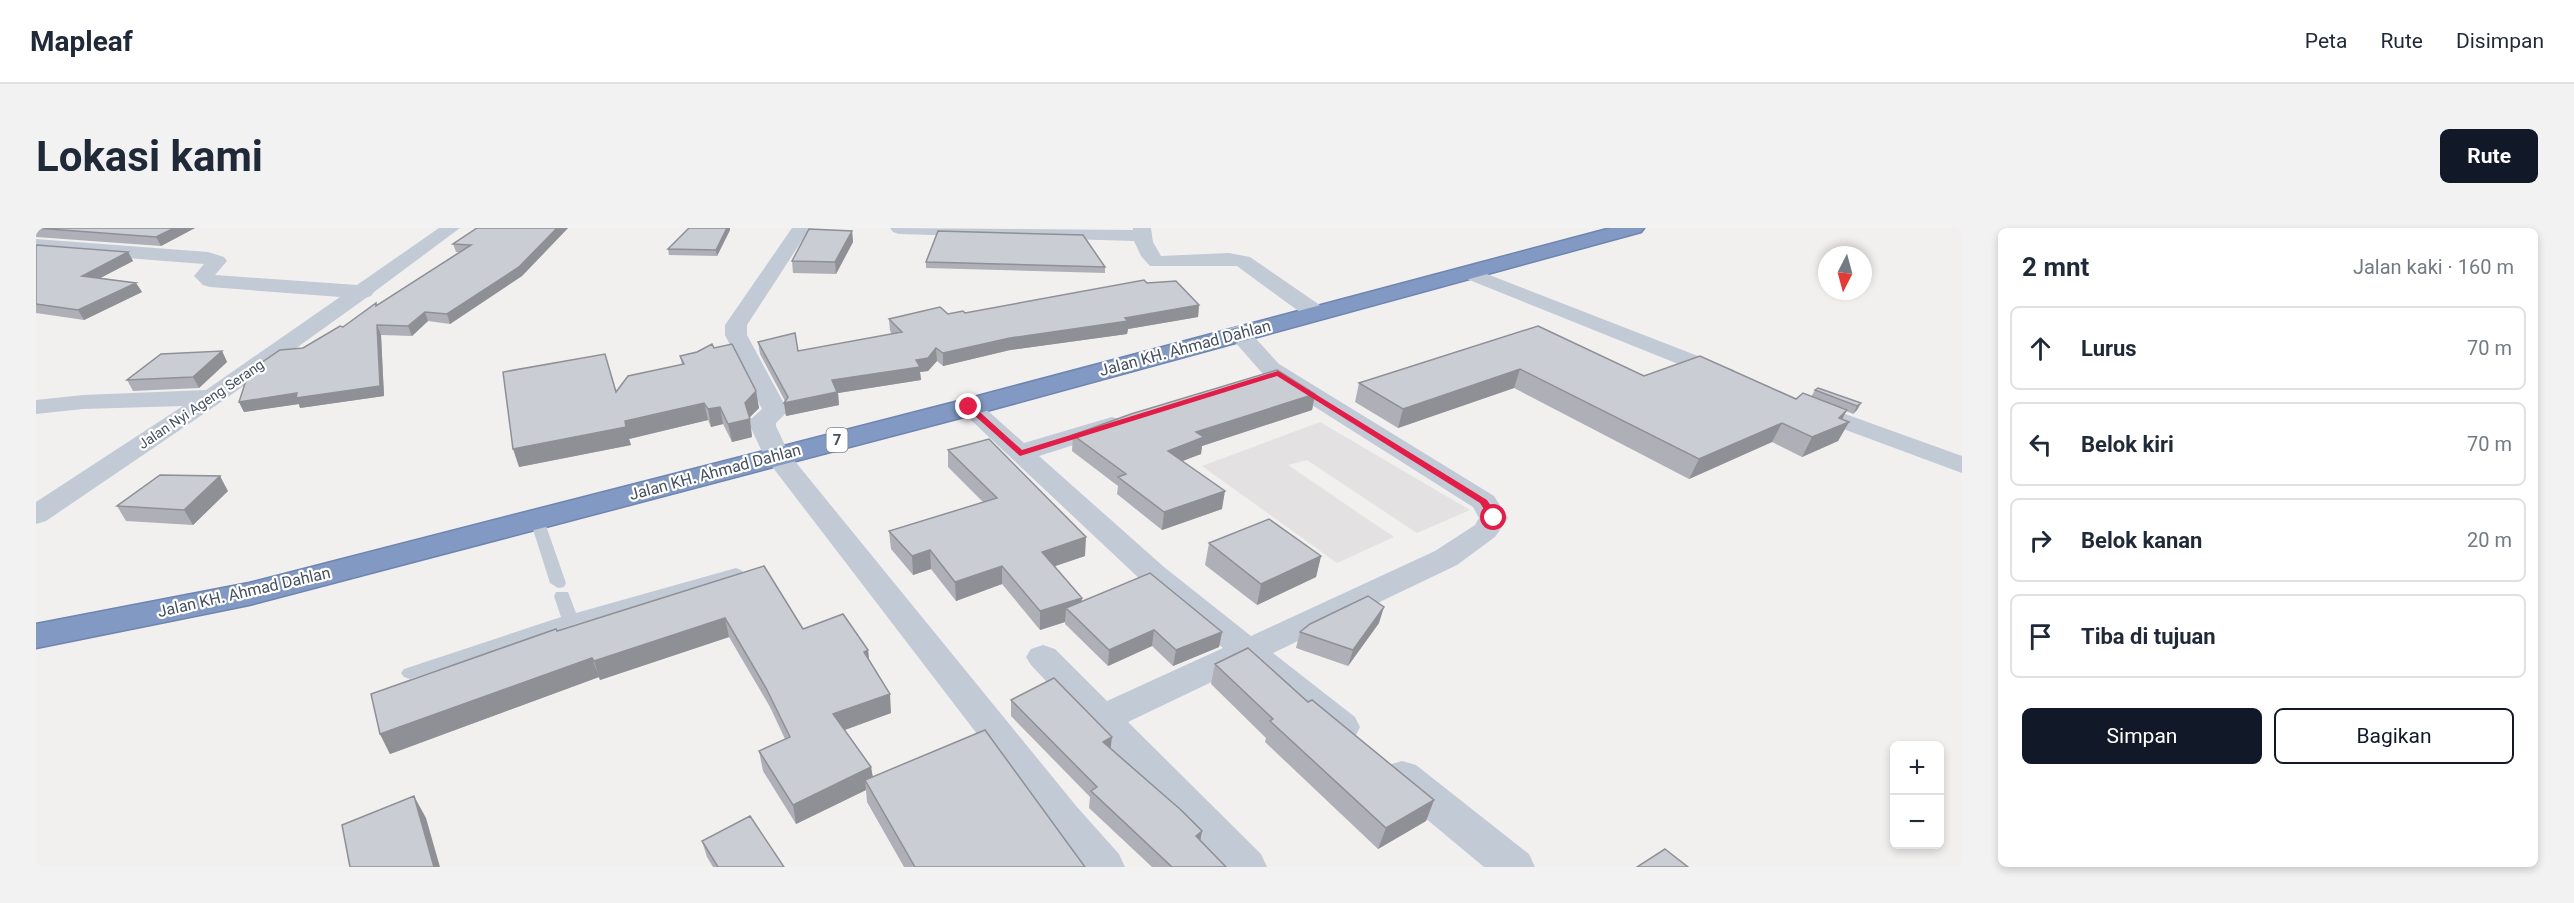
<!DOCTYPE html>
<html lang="id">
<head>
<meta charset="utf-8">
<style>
	:root { --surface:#fff; --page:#f2f2f3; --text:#1f2937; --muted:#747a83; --line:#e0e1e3; --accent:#111827 }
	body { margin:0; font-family:Roboto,sans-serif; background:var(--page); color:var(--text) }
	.controls { position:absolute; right:18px; bottom:18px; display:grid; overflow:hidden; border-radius:9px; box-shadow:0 3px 9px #0003 }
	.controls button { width:54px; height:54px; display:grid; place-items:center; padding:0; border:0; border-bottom:2px solid var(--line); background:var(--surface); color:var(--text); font:30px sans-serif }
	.compass { position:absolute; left:1782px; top:18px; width:54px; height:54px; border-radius:50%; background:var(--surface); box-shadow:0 3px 9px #0003; rotate:186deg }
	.stop { position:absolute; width:18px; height:18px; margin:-14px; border:4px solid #e11d48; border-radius:50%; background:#fff }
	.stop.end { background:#e11d48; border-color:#fff; box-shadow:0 2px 6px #0008 }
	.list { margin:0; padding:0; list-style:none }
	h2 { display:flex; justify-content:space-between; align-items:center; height:78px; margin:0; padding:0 24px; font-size:26px }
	h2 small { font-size:20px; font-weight:400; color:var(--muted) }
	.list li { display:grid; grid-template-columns:39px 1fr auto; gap:18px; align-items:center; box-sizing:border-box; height:84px; margin:0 12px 12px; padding:0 12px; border:2px solid var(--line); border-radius:9px }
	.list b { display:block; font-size:22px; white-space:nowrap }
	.list em { font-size:20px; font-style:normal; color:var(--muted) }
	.actions { display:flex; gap:12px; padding:18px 24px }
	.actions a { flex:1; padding:14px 0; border:2px solid var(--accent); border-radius:9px; text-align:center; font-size:21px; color:var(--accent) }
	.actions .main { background:var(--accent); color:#fff }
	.icon { flex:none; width:33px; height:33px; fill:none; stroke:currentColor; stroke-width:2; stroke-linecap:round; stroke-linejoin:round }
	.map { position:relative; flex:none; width:1926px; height:639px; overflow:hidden; border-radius:9px }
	header { display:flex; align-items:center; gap:36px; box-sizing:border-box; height:84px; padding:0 30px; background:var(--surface); border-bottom:2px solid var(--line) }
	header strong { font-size:28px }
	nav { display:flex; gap:33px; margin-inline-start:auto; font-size:21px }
	.intro { display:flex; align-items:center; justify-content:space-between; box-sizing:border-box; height:144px; padding:0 36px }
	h1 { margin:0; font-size:42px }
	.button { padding:15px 27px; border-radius:9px; background:var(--accent); color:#fff; font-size:21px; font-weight:700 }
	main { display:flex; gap:36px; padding:0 36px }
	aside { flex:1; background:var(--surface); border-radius:9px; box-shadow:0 3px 9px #0003 }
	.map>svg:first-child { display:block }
</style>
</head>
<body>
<header>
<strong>Mapleaf</strong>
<nav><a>Peta</a><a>Rute</a><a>Disimpan</a></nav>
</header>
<div class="intro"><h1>Lokasi kami</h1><a class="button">Rute</a></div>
<main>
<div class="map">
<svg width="1926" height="639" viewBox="0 0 1926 639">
	<rect width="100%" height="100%" fill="#f2efef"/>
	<!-- education -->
	<path fill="#e3e1e1" d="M 1284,194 L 1434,282 L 1381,305 L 1271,232 L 1252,237 L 1358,309 L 1301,335 L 1166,238 Z"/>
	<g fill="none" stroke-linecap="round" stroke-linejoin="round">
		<defs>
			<path id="highway" d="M 1575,0 L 1608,0 L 1605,4 L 943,185 L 213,377 L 0,420 L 0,396 L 213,355 L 923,173 Z"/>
		</defs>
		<!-- highway casing -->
		<use href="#highway" stroke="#6e85af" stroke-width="3"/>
		<!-- lane -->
		<path fill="#c2cad6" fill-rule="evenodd" d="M 501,288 L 508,292 L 530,355 L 528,359 L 522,360 L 514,355 L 494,292 Z
			M 700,340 L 705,342 L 708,345 L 705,348 L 540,396 L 374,451 L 368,449 L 365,445 L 368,441 L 525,389 L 518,368 L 520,364 L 532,364 L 540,385 Z"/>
		<!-- street -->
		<path fill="#c2cad6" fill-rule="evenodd" d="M 403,0 L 424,0 L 338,64 L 335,68 L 330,70 L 185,174 L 10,293 L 0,296 L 0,274 L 147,178 L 47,181 L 0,186 L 0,172 L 47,167 L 170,162 L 304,69 L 174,59 L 167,57 L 158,48 L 168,36 L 0,23 L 0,11 L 172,24 L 188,29 L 191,33 L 179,47 L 321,57 Z
			M 756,0 L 774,0 L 711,97 L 711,107 L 752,183 L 740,195 L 740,198 L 753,226 L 1041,579 L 1083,626 L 1089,639 L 1043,639 L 728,228 L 714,198 L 714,192 L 726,181 L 689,107 L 689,97 Z
			M 854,0 L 1097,2 L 1097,0 L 1115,0 L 1117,14 L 1125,28 L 1193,25 L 1214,29 L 1288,80 L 1291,85 L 1288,90 L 1280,91 L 1272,90 L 1201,38 L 1114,38 L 1105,28 L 1098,13 L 863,6 L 857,4 Z
			M 1433,39 L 1698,142 L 1702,147 L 1698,152 L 1690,154 L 1682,152 L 1426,49 L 1423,45 L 1426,41 Z
			M 1202,98 L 1210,100 L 1243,136 L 1458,268 L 1472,290 L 1459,309 L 1421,337 L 1237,425 L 1319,489 L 1324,499 L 1319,509 L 1306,513 L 1293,509 L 1209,438 L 1092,494 L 1225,626 L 1231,639 L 1184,639 L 995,437 L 990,429 L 995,421 L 1007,417 L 1019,421 L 1071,473 L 1187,420 L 1106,353 L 921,179 L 924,174 L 933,172 L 942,174 L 988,215 L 1076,189 L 1085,192 L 1089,197 L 1085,202 L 1003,228 L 1128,339 L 1215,408 L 1399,323 L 1439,297 L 1443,290 L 1437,279 L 1227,146 L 1191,105 L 1194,100 Z
			M 1773,173 L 1926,228 L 1926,245 L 1764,185 L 1761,180 L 1764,175 Z
			M 1366,533 L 1380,537 L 1493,626 L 1499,639 L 1448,639 L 1352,559 L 1347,548 L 1352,537 Z"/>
		<!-- highway -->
		<use href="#highway" fill="#829ac3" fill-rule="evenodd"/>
	</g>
	<!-- wall -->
	<path fill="#afb0b7" d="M 0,0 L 159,0 L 125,18 L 0,9 Z
		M 441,0 L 532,0 L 486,48 L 414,96 L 392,93 L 376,108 L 345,107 L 348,168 L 264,180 L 263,176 L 208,184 L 203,174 L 267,120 L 307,99 L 340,75 L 341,77 L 423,24 L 420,24 L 417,16 Z
		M 653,0 L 694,0 L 694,2 L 681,28 L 633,27 L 632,21 Z
		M 816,3 L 817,14 L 800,46 L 757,45 L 756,33 Z
		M 0,17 L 92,24 L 97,33 L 64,50 L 100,55 L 106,64 L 48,92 L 0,85 Z
		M 890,34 L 1069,39 L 1069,45 L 890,40 Z
		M 1111,55 L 1163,77 L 1162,89 L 1092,101 L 1091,106 L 974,122 L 907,138 L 901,133 L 892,143 L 884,144 L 885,152 L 802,165 L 803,177 L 750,188 L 748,175 L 749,173 L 724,126 L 722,114 L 762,123 L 856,106 L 854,103 L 853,91 L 929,85 Z
		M 1502,98 L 1608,148 L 1760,171 L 1775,169 L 1779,162 L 1825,175 L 1821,182 L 1817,186 L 1810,183 L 1806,191 L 1813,194 L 1802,213 L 1766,229 L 1736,214 L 1653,251 L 1478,160 L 1362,200 L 1319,174 L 1323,155 Z
		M 678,120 L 720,163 L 723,180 L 713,190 L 716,209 L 696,214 L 687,196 L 675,199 L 672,192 L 593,211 L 595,217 L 483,239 L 580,164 L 646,137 L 644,128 Z
		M 186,123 L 191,134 L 163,160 L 97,163 L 91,152 Z
		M 1279,166 L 1276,182 L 1166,218 L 1165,226 L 1147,233 L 1186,281 L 1126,302 L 1081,266 L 1082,258 L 1036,223 L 1037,207 Z
		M 912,222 L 1049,328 L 1018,338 L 1046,370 L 1045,374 L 1186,404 L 1183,419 L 1137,438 L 1116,418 L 1072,438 L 1029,396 L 1029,394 L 1004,402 L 966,356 L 920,373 L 895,341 L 877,347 L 855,321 L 853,303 L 947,274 L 912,239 Z
		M 192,263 L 157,297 L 90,293 L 81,278 Z
		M 1173,315 L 1285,328 L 1280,349 L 1221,377 L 1169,337 Z
		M 728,338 L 767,401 L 832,422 L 833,432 L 855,485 L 809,502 L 835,539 L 837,549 L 1049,639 L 868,639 L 831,574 L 830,562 L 760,596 L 727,543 L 723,523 L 749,511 L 734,479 L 693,409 L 564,452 L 563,449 L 354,526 L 344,506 L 521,403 Z
		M 1343,395 L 1312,438 L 1260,420 L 1264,404 Z
		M 1179,436 L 1272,474 L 1398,572 L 1390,593 L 1342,621 L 1229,514 L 1230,510 L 1175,456 Z
		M 975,472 L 1075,520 L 1166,603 L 1164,612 L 1190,639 L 1116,639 L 1053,580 L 1054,569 L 975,488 Z
		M 666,613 L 748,639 L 677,639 L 671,629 Z"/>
	<!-- shaded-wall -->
	<path fill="#8e9095" d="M 138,0 L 159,0 L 125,18 L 120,9 Z
		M 521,0 L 532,0 L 486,48 L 414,96 L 411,86 Z
		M 691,0 L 694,0 L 694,2 L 681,28 L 680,22 Z
		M 816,3 L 817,14 L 800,46 L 799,34 Z
		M 92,24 L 97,33 L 51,57 L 46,48 Z
		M 100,55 L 106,64 L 48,92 L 42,82 Z
		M 1163,77 L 1162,89 L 1092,101 L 1091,106 L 974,122 L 907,138 L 907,125 L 974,110 Z
		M 389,84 L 392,93 L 376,108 L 372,98 Z
		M 341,97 L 345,107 L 348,168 L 264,180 L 263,176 L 208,184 L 203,174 L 261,165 Z
		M 900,120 L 901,133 L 892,143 L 884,144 L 885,152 L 802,165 L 803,177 L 750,188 L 748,175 L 796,152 Z
		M 186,123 L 191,134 L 163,160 L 157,149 Z
		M 1484,141 L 1478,160 L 1362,200 L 1367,181 Z
		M 720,163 L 723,180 L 712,191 L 714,191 L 716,209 L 696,214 L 692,196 L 709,175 Z
		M 1279,166 L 1276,182 L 1166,218 L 1165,226 L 1130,239 L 1132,223 L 1160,204 Z
		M 668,175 L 672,192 L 593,211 L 595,217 L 483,239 L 477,221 L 589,193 Z
		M 1825,175 L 1821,182 L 1817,186 L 1821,178 Z
		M 684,179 L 687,196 L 675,199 L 672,181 Z
		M 1811,182 L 1802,199 L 1813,194 L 1802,213 L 1766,229 L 1776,209 L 1803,190 Z
		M 1746,195 L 1736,214 L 1653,251 L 1663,231 Z
		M 184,248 L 192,263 L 157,297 L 148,282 Z
		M 1189,263 L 1186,281 L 1126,302 L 1128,284 Z
		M 1050,309 L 1049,328 L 1005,343 L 1006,324 Z
		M 894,322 L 895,341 L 877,347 L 876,328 Z
		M 1285,328 L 1280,349 L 1221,377 L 1225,356 Z
		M 966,338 L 966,356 L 920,373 L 919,354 Z
		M 1046,370 L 1044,389 L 1030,380 L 1029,394 L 1004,402 L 1004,383 Z
		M 1348,379 L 1343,395 L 1312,438 L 1317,422 Z
		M 689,390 L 693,409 L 564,452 L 558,433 Z
		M 1118,402 L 1116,418 L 1072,438 L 1073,422 Z
		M 1186,404 L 1183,419 L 1137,438 L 1140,422 Z
		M 832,422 L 834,441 L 828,424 Z
		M 556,430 L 563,449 L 354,526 L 344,506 Z
		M 854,466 L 855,485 L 800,505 L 797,486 Z
		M 1076,509 L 1074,525 L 1067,514 Z
		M 835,539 L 838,558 L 829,552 L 830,562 L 760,596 L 757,577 Z
		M 378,568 L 390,590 L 404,639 L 398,639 Z
		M 1398,572 L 1390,593 L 1342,621 L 1350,600 Z
		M 1166,603 L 1163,620 L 1160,608 Z"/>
	<!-- building -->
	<path fill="#cbcdd5" stroke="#8e9095" stroke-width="1.5" d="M 0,0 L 138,0 L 120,9 Z
		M 441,0 L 521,0 L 483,39 L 411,86 L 389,84 L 372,98 L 341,97 L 344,158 L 260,170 L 261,165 L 203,174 L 213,143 L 244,122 L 267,120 L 304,98 L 307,99 L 340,75 L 340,78 L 435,17 L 417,16 Z
		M 653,0 L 691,0 L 680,22 L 632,21 Z
		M 773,1 L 816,3 L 799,34 L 756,33 Z
		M 902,3 L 1047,7 L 1069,39 L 890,34 Z
		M 0,17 L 92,24 L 46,48 L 100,55 L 42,82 L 0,76 Z
		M 1108,52 L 1111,55 L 1140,53 L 1163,77 L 1089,90 L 1092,93 L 974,110 L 907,125 L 900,120 L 892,130 L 880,132 L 884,139 L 796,152 L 801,164 L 748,175 L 752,169 L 722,114 L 759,105 L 762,123 L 866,104 L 853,91 L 904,79 L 912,86 L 927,83 L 929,85 Z
		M 1502,98 L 1608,148 L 1664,128 L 1760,171 L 1767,165 L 1811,182 L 1803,190 L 1813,194 L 1776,209 L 1746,195 L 1663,231 L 1484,141 L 1367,181 L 1323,155 Z
		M 676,116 L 678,120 L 696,116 L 720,163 L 709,175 L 714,191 L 692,196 L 684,179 L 672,181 L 668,175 L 589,193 L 590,199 L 477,221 L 467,144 L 569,126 L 580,164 L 592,148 L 648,136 L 644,128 L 661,124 Z
		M 186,123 L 157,149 L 91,152 L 125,126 Z
		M 1241,142 L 1279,166 L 1160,204 L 1168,209 L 1132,223 L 1189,263 L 1128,284 L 1082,249 L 1090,246 L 1037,207 L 1095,186 Z
		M 1782,160 L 1825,175 L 1821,178 L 1779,162 Z
		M 953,211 L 1050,309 L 1006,324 L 1046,370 L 1004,383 L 966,338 L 919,354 L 894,322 L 876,328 L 853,303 L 961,270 L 912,222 Z
		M 124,247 L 184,248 L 148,282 L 81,278 Z
		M 1233,291 L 1285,328 L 1225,356 L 1173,315 Z
		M 728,338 L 767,401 L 807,386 L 832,422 L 828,424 L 854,466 L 797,486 L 835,539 L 757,577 L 723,523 L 754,509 L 730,460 L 689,390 L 558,433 L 556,430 L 344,506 L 335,466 L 520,401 L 521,403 Z
		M 1114,345 L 1186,404 L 1140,422 L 1118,402 L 1073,422 L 1030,380 Z
		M 1332,368 L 1348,379 L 1317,422 L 1264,404 L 1274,396 Z
		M 1212,420 L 1272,474 L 1276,472 L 1398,572 L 1350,600 L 1234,493 L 1237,491 L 1179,436 Z
		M 1018,450 L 1076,509 L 1067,514 L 1145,582 L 1166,603 L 1160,608 L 1190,639 L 1136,639 L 1055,563 L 1061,559 L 975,472 Z
		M 949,502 L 1049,639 L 879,639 L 829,552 Z
		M 378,568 L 398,639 L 314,639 L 306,597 Z
		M 714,588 L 748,639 L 682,639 L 666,613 Z
		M 1629,621 L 1652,639 L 1601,639 Z"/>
	<!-- route -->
	<path fill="#e11d48" d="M 1242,143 L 1451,272 L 1463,290 L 1455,292 L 1444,275 L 1241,148 L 984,228 L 929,179 L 936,177 L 986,222 Z"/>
	<g text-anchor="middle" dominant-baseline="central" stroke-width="4.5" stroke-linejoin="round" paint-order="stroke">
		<!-- far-street labels -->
		<g font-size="14" fill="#45505f" stroke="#fff">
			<text transform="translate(165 176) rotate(-34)">Jalan Nyi Ageng Serang</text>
		</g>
		<!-- shield labels -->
		<rect fill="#fff" stroke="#7d848f" stroke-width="1.5" x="790.5" y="200" width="21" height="24" rx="4.5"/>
		<g font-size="15" font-weight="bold" fill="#45505f">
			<text x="801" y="212">7</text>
		</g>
		<!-- street labels -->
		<g font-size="16" fill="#45505f" stroke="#fff">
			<text transform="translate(1149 120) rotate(-15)">Jalan KH. Ahmad Dahlan</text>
			<text transform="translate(679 244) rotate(-15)">Jalan KH. Ahmad Dahlan</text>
			<text transform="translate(208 364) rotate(-13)">Jalan KH. Ahmad Dahlan</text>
		</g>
	</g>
</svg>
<div class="controls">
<button>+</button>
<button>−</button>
</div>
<svg class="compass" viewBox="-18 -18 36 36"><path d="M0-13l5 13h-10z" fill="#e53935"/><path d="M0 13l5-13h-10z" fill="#747a83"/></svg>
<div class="stop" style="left:1458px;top:290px"></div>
<div class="stop end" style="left:933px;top:179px"></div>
</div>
<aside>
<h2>2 mnt<small>Jalan kaki · 160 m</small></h2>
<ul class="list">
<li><svg class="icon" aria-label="ahead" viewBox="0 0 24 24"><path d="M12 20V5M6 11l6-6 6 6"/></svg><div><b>Lurus</b></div><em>70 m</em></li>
<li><svg class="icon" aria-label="left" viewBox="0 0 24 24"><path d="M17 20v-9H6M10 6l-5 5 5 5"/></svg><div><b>Belok kiri</b></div><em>70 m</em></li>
<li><svg class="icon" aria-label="right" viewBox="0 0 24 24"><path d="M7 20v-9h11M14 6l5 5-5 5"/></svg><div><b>Belok kanan</b></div><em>20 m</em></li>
<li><svg class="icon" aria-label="arrive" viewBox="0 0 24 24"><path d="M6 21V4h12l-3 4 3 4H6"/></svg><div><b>Tiba di tujuan</b></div></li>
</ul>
<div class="actions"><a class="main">Simpan</a><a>Bagikan</a></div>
</aside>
</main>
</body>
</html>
